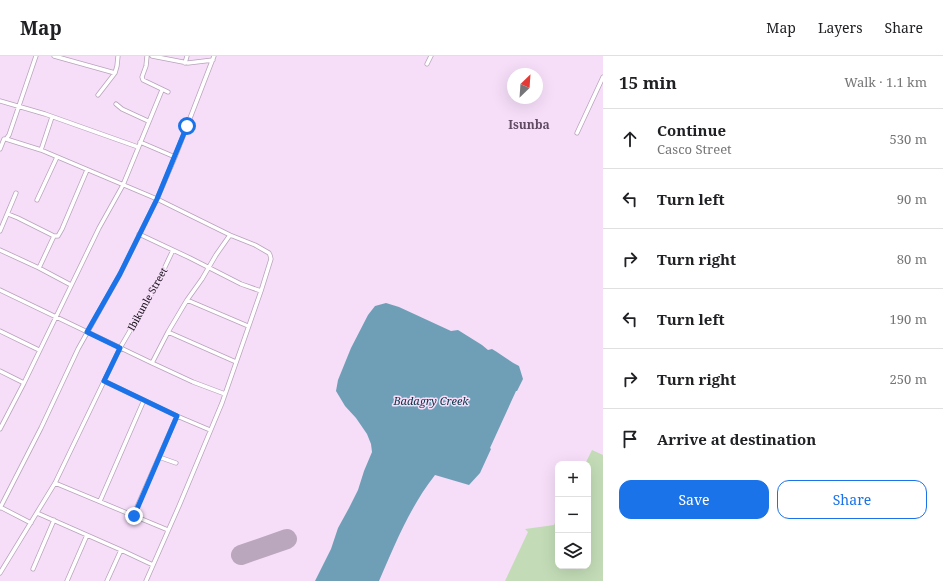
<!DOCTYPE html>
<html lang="en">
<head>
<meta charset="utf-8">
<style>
	:root { --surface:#fff; --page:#f6f6f6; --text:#202124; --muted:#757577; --line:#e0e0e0; --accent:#1a73e8 }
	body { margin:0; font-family:"Noto Serif",serif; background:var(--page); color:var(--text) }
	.controls { position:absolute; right:12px; bottom:12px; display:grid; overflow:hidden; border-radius:8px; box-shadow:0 4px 16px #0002 }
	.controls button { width:36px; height:36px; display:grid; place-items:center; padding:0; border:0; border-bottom:1px solid var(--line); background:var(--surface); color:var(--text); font:20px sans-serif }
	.compass { position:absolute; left:507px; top:12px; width:36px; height:36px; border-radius:50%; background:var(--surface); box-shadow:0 4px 16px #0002; rotate:25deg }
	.stop { position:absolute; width:12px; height:12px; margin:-9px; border:3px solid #1a73e8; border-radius:50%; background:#fff }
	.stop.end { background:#1a73e8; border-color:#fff; box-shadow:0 1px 4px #0008 }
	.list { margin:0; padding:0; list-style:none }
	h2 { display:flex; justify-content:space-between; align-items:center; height:52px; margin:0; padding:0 16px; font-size:17px }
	h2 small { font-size:13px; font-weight:400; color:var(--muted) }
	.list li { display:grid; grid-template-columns:26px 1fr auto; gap:12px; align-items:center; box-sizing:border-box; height:60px; padding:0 16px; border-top:1px solid var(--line) }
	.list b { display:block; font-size:15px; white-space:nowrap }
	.list p { margin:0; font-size:13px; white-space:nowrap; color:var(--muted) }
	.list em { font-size:13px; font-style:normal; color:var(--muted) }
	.actions { display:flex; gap:8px; padding:12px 16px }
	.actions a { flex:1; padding:9px 0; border:1px solid var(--accent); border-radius:12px; text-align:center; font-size:14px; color:var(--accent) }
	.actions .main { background:var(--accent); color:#fff }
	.icon { flex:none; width:22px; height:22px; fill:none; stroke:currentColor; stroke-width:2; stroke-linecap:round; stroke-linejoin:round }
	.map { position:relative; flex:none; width:603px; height:525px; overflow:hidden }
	header { display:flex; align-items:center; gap:24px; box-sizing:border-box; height:56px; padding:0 20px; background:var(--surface); border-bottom:1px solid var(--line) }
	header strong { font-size:19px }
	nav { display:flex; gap:22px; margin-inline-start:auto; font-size:14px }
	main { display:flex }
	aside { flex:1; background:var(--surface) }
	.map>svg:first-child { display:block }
</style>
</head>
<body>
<header>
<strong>Map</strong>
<nav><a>Map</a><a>Layers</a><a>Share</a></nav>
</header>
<main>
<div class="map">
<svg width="603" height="525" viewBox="0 0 603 525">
	<rect width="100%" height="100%" fill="#f6def9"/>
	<!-- green -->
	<path fill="#c3dcb7" d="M 592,394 L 603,399 L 603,525 L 505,525 L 528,476 L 525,473 L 554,469 L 558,461 L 558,510 L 588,510 L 588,408 L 585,408 Z"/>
	<!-- water -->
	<path fill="#6e9fb6" d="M 386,247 L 399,251 L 451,275 L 458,274 L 482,289 L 488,294 L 492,293 C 501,298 509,305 519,310 L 523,323 L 517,335 L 516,335 L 490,392 L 491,393 L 480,417 L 469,429 L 435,419 C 410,451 395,488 379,525 L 315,525 L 331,493 L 338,472 L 349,452 L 358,434 L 364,415 L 372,396 L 371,388 L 367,378 L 356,362 L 345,350 L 336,335 L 338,324 L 351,292 L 368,259 L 375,250 Z"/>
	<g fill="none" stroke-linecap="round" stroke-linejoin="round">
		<!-- runway -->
		<path stroke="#baa6bd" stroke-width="20" d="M 241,499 L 287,483"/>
		<defs>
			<path id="minor" d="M 54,0 L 115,17
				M 147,0 L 146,10 L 142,21 L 143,24 L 168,36
				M 152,0 L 188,7 L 213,4
				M 185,7 L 187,0
				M 427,8 L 431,0
				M 98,39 L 115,17 L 117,10 L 118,0
				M 0,45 L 45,58 L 138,91
				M 116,48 L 122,53 L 148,65
				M 577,77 L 603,21
				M 6,83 L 41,94 L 157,143 L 230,179 L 255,189 L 269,197 L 270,199 L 271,203 L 261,235 L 222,347 L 179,450 L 146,525
				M 140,86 L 175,101
				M 0,93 L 4,83 L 6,83 L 9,79 L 36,0
				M 41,94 L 52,61
				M 37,144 L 57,101
				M 8,158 L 18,162 L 54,180
				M 0,175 L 16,137
				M 139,178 L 190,202 L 241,228 L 261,235
				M 0,194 L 39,212 L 71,229
				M 39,212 L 54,180 L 58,180 L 62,173 L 87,114
				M 0,234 L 152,307 L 193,326 L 225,338
				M 187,244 L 248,270
				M 0,275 L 39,294
				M 168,276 L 236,306
				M 152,307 L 168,276 L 187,244 L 202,223 L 216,199 L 230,179
				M 0,315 L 24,327
				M 104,325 L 177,360 L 210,374
				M 0,373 L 24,327 L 99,172 L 123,129 L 162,34
				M 159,401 L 176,407
				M 55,427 L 168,474
				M 100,445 L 144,344
				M 0,451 L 31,467
				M 0,452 L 41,372 L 78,293 L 120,218 L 157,143 L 175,101 L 214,0
				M 37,457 L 121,494 L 153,509
				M 133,460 L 177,360
				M 33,513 L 54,464
				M 0,517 L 55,427 L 120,292 L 156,230 L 173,194
				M 67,525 L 87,479
				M 107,525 L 121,494"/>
		</defs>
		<!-- minor casing -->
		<use href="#minor" stroke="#b8a2bb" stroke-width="5"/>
		<!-- minor -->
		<use href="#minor" stroke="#fff" stroke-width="3.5"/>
	</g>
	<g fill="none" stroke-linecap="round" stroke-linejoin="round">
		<!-- route -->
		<path stroke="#1a73e8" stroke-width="5" d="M 134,460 L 177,360 L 104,325 L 120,292 L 87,276 L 120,218 L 157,143 L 187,70"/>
	</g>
	<g text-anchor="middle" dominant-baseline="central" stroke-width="3" stroke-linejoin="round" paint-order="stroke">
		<!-- street labels -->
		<g font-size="10" fill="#19111a" stroke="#f6def9">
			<text transform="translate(147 243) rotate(-61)">Ibikunle Street</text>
		</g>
		<!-- water labels -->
		<g font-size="11" font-style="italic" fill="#053244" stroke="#f6def9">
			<text x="431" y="344">Badagry Creek</text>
		</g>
		<!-- quarter labels -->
		<g font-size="12" font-weight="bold" fill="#604b62" stroke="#f6def9">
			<text x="529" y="68">Isunba</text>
		</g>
	</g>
</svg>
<div class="controls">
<button>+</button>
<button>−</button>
<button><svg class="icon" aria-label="layers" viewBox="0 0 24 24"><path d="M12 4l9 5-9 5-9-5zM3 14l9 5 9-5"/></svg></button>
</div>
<svg class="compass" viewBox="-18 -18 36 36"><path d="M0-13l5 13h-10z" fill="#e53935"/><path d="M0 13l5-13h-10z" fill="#757577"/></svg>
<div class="stop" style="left:187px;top:70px"></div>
<div class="stop end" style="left:134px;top:460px"></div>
</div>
<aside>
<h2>15 min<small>Walk · 1.1 km</small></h2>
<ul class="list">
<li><svg class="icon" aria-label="ahead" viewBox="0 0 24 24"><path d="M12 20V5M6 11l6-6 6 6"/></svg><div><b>Continue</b><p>Casco Street</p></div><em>530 m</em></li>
<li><svg class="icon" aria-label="left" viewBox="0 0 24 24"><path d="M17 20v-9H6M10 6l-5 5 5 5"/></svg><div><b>Turn left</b></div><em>90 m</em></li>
<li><svg class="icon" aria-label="right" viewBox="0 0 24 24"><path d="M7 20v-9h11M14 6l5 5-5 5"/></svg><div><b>Turn right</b></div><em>80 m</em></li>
<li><svg class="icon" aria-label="left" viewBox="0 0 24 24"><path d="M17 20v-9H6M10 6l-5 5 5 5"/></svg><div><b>Turn left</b></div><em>190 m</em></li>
<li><svg class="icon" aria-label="right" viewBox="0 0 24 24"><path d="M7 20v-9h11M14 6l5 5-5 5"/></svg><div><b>Turn right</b></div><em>250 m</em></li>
<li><svg class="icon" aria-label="arrive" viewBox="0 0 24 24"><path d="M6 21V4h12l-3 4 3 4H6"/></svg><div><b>Arrive at destination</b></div></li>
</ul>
<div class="actions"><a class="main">Save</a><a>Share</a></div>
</aside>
</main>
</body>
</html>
